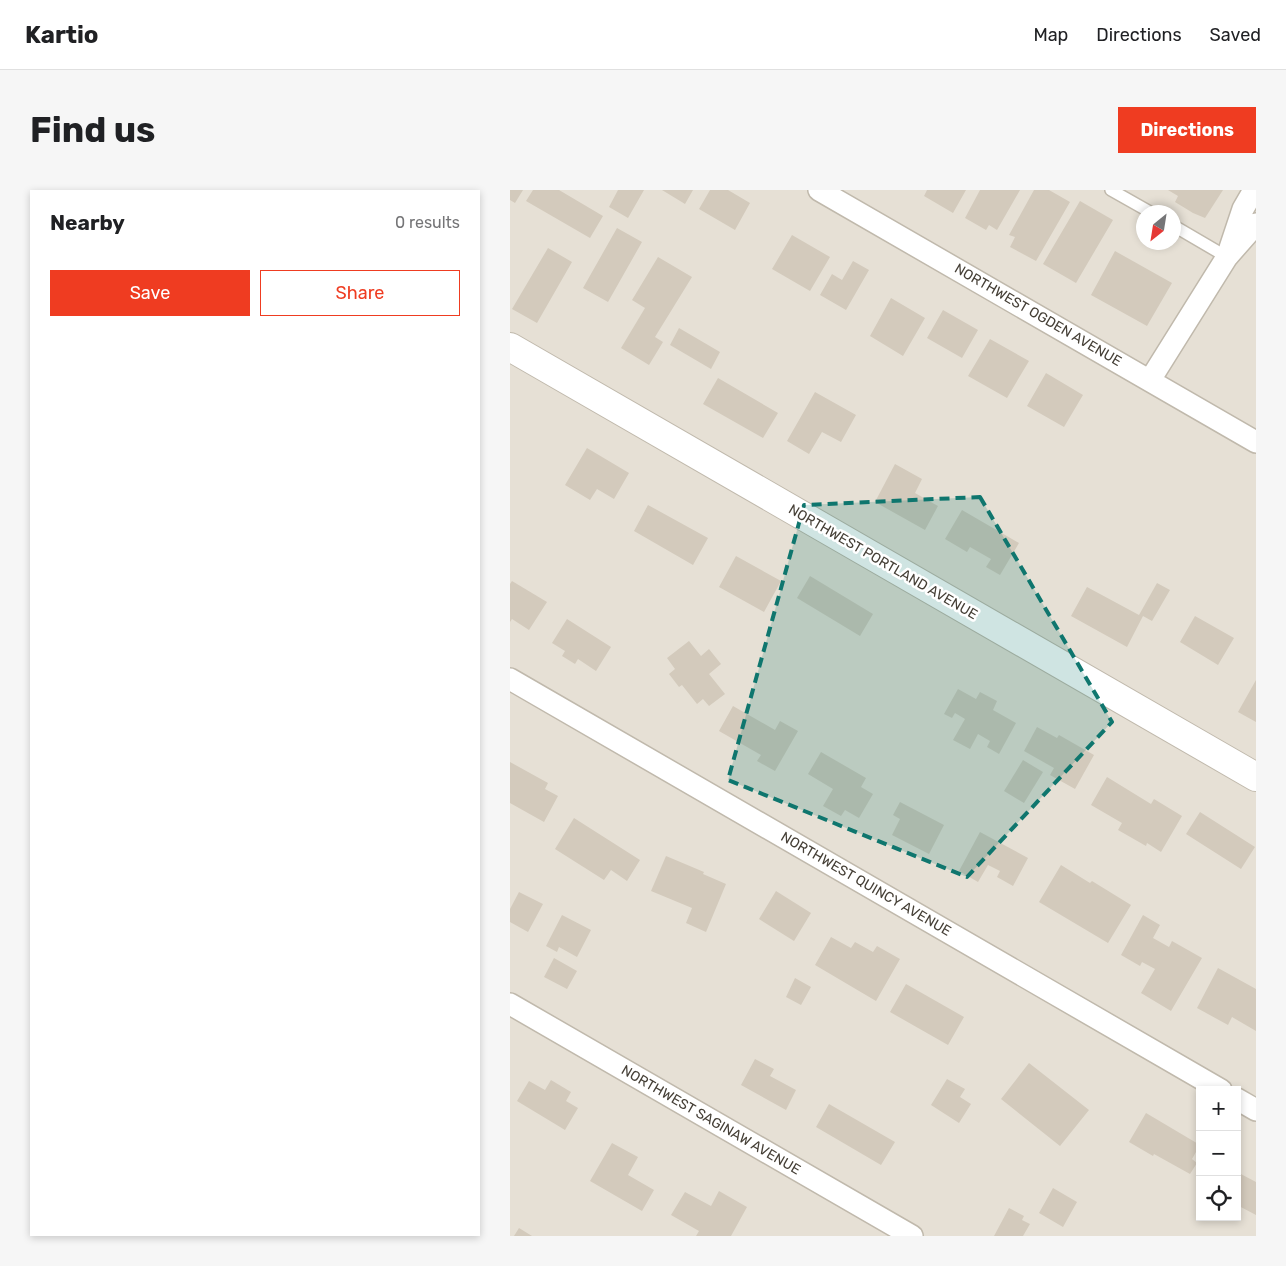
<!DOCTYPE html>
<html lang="en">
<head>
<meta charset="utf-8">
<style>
	:root { --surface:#fff; --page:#f6f6f6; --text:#202124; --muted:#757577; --line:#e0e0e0; --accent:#ef3c21 }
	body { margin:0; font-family:Rubik,sans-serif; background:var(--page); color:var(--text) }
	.controls { position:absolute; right:15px; bottom:15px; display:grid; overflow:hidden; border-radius:0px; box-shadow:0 2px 8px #0003 }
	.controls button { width:45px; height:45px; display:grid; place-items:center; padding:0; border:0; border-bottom:1px solid var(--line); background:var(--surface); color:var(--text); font:25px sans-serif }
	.compass { position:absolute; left:626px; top:15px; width:45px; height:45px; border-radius:50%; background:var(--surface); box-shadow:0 2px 8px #0003; rotate:210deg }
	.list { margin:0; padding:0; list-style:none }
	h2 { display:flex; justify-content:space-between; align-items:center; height:65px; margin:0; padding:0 20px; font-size:21px }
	h2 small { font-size:16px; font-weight:400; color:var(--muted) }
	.actions { display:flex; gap:10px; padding:15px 20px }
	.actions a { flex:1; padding:11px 0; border:1px solid var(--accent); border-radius:0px; text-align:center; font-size:18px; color:var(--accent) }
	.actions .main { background:var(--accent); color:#fff }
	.icon { flex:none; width:28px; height:28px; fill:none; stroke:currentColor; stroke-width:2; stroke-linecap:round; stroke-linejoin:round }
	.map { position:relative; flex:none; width:746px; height:1046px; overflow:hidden; border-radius:0px }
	header { display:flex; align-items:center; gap:30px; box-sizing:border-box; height:70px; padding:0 25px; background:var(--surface); border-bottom:1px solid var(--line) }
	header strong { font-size:24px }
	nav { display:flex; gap:28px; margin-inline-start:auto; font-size:18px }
	.intro { display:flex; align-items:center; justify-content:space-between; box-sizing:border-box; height:120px; padding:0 30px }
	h1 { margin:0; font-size:35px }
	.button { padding:12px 22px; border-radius:0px; background:var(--accent); color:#fff; font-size:18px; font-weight:700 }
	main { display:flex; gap:30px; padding:0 30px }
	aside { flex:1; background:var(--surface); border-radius:0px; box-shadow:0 2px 8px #0003 }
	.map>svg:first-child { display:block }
</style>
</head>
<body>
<header>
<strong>Kartio</strong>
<nav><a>Map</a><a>Directions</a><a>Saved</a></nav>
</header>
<div class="intro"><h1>Find us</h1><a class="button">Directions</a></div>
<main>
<aside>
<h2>Nearby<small>0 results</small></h2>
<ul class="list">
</ul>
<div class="actions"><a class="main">Save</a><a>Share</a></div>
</aside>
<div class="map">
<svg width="746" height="1046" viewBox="0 0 746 1046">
	<rect width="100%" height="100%" fill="#f2efe6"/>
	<!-- residential -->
	<path fill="#e6e0d5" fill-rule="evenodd" d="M 0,0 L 746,0 L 746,1046 L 0,1046 ZM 634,22 L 664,22 L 664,52 L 634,52 ZM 690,900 L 727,900 L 727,1027 L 690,1027 Z"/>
	<!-- building -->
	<path fill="#d3cabc" d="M 0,0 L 13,0 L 5,13 L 0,10 Z
		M 23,0 L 49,0 L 93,26 L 80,48 L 16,11 Z
		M 108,0 L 134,0 L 118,28 L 99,17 Z
		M 152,0 L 183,0 L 175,14 Z
		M 200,0 L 218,0 L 240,13 L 225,40 L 189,19 Z
		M 417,0 L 456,0 L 443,23 L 414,6 Z
		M 470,0 L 510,0 L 487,40 L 479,35 L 476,40 L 455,28 Z
		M 524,0 L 539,0 L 560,12 L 526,71 L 500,57 L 505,47 L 499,45 Z
		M 658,0 L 713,0 L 695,28 L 683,23 L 665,12 L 668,6 Z
		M 570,11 L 603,30 L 566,93 L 533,74 Z
		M 107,38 L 132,52 L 98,112 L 73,98 Z
		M 282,45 L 320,67 L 300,101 L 262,79 Z
		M 38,58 L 62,72 L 27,133 L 2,119 Z
		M 605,61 L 662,93 L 637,136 L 581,105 Z
		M 148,67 L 182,87 L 145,147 L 153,152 L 139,175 L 111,158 L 135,118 L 122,110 Z
		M 343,71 L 359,80 L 336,120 L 310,105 L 322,84 L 332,90 Z
		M 381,108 L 415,128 L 393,166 L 360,146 Z
		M 433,120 L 468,140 L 452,168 L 417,148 Z
		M 169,138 L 210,162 L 201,179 L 160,155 Z
		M 480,149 L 519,171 L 497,208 L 458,186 Z
		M 536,183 L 573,205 L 554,237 L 517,216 Z
		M 208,188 L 268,223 L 253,248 L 193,214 Z
		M 305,202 L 346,225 L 331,252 L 312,242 L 299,264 L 277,251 Z
		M 77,258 L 119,283 L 104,309 L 87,299 L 80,310 L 55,295 Z
		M 385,274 L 412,289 L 405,303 L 428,316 L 415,340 L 365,312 Z
		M 138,315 L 198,348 L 183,375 L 124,341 Z
		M 452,320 L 509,353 L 490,385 L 476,377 L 481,369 L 460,357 L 457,362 L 435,349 Z
		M 226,366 L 271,391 L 254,422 L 209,397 Z
		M 300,386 L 363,424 L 350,446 L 287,408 Z
		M 2,391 L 37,412 L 19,440 L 2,429 L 0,432 L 0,394 Z
		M 647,393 L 660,400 L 642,431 L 633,426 L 617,457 L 561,426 L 577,397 L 629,425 Z
		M 685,426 L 724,448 L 708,475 L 670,452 Z
		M 57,429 L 101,457 L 86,481 L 68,469 L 65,474 L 52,466 L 55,461 L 42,453 Z
		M 179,451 L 191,466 L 199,459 L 211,474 L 199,484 L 215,504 L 199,516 L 193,509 L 187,514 L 172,495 L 169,497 L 159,484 L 165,479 L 157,468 Z
		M 746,490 L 746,532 L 728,522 Z
		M 448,499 L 466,509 L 470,502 L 487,511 L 483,520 L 506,533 L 489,564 L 477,557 L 480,551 L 468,544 L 460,559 L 443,550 L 455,529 L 445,523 L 442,528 L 434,524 Z
		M 223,516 L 265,540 L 270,531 L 288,541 L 265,581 L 247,571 L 251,565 L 209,541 Z
		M 527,537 L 547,548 L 549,545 L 584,565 L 565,599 L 540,585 L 544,578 L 514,561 Z
		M 311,562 L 356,588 L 351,597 L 363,604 L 349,628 L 335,620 L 331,626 L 313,616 L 323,599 L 298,584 Z
		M 513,570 L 533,582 L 514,613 L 494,601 Z
		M 0,572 L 38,593 L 35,599 L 48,606 L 34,632 L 0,613 Z
		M 597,587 L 641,614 L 644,609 L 672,626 L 651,662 L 637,653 L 636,656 L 608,640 L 612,633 L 581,615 Z
		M 390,612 L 434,635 L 419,664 L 382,645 L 390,629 L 383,625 Z
		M 690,622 L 745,657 L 731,679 L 676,644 Z
		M 64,628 L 130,670 L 117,691 L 101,680 L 94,690 L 45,659 Z
		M 470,642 L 518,668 L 503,696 L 487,687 L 490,681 L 478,675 L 468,692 L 449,681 Z
		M 156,666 L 194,682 L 193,684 L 216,694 L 196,742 L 176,733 L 182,718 L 141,701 Z
		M 551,675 L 580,693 L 582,691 L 621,715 L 598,753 L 529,712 Z
		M 266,701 L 301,723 L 284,751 L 249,729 Z
		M 9,702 L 33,714 L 18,742 L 0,732 L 0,719 Z
		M 52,725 L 81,740 L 67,767 L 49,757 L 47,762 L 36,756 Z
		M 633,725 L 650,735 L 643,748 L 659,757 L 662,751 L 692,768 L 661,821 L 631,803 L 645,779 L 632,772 L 630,776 L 611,765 Z
		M 321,747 L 341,758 L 345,752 L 363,762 L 367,756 L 390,769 L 366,811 L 305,775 Z
		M 44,768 L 67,781 L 57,799 L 34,787 Z
		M 708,778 L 746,799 L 746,841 L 722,827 L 718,835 L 687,818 Z
		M 285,788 L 301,797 L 291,815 L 276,807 Z
		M 396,794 L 454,827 L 438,855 L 380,822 Z
		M 245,869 L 264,879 L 260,886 L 286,900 L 276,920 L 231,895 Z
		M 519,873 L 579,920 L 550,956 L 491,909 Z
		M 437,889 L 455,899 L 450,907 L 461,914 L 449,933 L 421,915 Z
		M 41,890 L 61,902 L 56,911 L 68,918 L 55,940 L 7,911 L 19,891 L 35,900 Z
		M 319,914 L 385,952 L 371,975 L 306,937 Z
		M 636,923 L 690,955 L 682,969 L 687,973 L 680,984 L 644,964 L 643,966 L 619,952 Z
		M 102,953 L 128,967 L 118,985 L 144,1000 L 132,1021 L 80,991 Z
		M 727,982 L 746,992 L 746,1025 L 727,1015 Z
		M 543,998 L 567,1012 L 553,1037 L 529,1023 Z
		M 209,1001 L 237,1017 L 221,1046 L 186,1046 L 189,1041 L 161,1025 L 175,1002 L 201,1016 Z
		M 499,1018 L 514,1026 L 512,1030 L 520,1034 L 513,1046 L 484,1046 Z
		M 9,1038 L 22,1046 L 4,1046 Z"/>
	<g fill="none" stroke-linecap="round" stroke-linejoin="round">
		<defs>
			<path id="service" d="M 601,0 L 640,22
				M 664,36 L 717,67"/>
			<path id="minor" d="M 309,0 L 746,252
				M 720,58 L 733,19 L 744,0
				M 640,190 L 717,67 L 746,34
				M 0,489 L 711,900
				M 0,814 L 402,1046
				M 727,909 L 746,920"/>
			<path id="tertiary" d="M 0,157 L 746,587"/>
		</defs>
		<!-- service casing -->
		<use href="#service" stroke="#c0b9ac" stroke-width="14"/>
		<!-- minor casing -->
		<use href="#minor" stroke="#c0b9ac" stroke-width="24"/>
		<!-- tertiary casing -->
		<use href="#tertiary" stroke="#c0b9ac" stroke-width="30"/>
		<!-- service -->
		<use href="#service" stroke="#fff" stroke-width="11"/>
		<!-- minor -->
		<use href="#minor" stroke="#fff" stroke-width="21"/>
		<!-- tertiary -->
		<use href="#tertiary" stroke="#fff" stroke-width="28"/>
	</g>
	<!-- marked area -->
	<path fill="#0f766e" fill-opacity="0.2" stroke="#0f766e" stroke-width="4" stroke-dasharray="10 6" stroke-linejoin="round" d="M 470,307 L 602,532 L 457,687 L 218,590 L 294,315 Z"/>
	<g text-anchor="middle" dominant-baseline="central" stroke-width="5" stroke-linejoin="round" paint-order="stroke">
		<!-- street labels -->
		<g font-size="14" fill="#453f36" stroke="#fff">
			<text transform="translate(528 125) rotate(30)">NORTHWEST OGDEN AVENUE</text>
			<text transform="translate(373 372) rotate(30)">NORTHWEST PORTLAND AVENUE</text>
			<text transform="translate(356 694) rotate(30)">NORTHWEST QUINCY AVENUE</text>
			<text transform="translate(201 930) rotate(30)">NORTHWEST SAGINAW AVENUE</text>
		</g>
	</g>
</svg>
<div class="controls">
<button>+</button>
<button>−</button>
<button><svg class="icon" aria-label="locate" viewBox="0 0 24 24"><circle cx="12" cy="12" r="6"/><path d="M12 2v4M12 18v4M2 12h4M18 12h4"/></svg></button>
</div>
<svg class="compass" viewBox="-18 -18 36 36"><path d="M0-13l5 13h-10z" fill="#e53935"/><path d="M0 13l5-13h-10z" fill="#757577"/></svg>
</div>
</main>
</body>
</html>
